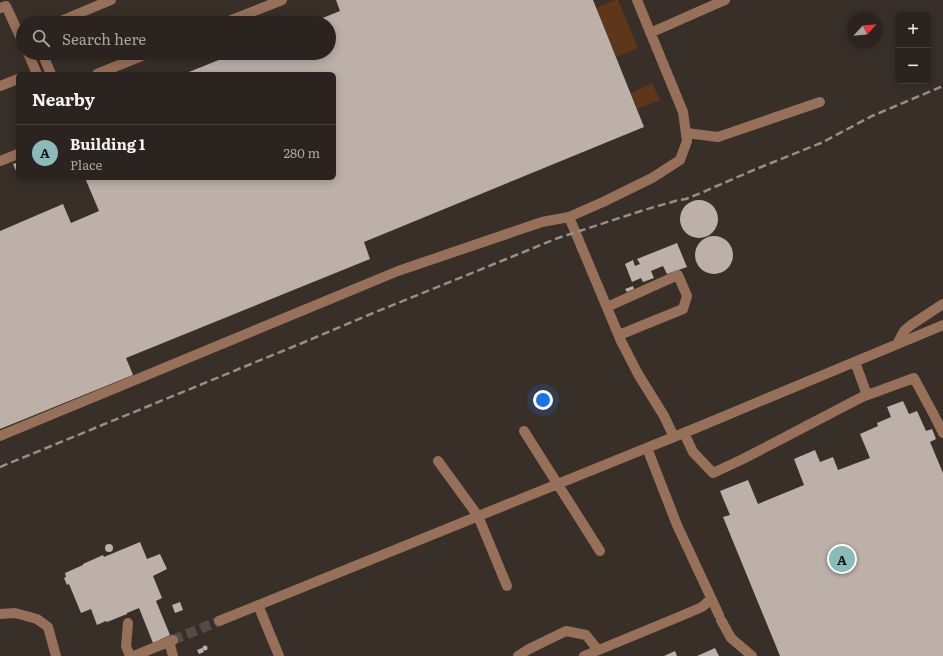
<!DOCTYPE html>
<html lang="en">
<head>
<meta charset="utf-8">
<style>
	:root { --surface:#2a231f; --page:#322b28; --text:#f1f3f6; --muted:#a5a4a4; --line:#46403d; --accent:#8bbbb9 }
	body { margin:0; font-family:Literata,serif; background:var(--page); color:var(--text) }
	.controls { position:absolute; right:12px; top:12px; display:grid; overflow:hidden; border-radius:6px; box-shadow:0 2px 10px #0003 }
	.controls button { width:36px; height:36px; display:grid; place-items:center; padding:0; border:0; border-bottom:1px solid var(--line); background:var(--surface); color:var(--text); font:20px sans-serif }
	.compass { position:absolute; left:847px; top:12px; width:36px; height:36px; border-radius:50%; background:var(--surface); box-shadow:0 2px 10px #0003; rotate:64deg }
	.you { position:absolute; left:543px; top:400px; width:14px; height:14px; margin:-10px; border:3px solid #fff; border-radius:50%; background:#1a73e8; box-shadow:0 0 0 6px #1a73e833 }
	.badge { display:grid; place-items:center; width:26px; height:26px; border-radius:50%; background:var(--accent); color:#111; font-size:13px; font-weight:700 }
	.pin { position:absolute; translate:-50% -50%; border:2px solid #fff; box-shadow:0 1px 4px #0006 }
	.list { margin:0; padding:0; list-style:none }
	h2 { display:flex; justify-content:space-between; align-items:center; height:52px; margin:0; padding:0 16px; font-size:17px }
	h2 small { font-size:13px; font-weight:400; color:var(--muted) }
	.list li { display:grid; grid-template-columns:26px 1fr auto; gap:12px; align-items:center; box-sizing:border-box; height:56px; padding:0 16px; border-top:1px solid var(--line) }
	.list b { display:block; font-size:15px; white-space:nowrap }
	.list p { margin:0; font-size:13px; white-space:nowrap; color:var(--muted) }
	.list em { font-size:13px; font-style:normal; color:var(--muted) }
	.icon { flex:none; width:22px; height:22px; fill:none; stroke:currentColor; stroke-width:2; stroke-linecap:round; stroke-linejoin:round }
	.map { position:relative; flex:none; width:943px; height:656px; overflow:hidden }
	.search { position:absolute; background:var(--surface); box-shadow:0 2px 10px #0003; left:16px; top:16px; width:320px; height:44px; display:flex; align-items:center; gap:10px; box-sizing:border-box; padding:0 14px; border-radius:22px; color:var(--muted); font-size:15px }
	.panel { position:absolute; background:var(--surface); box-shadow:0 2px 10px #0003; left:16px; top:72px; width:320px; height:108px; border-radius:6px }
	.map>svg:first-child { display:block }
</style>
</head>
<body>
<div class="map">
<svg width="943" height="656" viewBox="0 0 943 656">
	<rect width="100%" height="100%" fill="#382f29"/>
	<!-- green -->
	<path fill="#5e371b" d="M 615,0 L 618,0 L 638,48 L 616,57 L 596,8 Z
		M 652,83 L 660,100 L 637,109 L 631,93 Z"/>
	<!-- building -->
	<path fill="#bcb0a8" d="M 336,0 L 593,0 L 644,127 L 364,242 L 370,259 L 126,358 L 133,375 L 0,429 L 0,231 L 63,204 L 71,223 L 99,211 L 85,178 L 334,178 L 334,74 L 184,74 L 236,53 L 329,53 L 329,23 L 310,23 L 340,11 Z
		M 16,163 L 18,170 L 16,171 L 13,164 Z
		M680 219a19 19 0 1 1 38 0a19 19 0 1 1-38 0Z
		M695 255a19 19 0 1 1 38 0a19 19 0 1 1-38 0Z
		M 677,243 L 687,267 L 667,274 L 663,266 L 651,271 L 654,278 L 643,282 L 641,278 L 632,282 L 625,264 L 633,260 L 635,266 L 640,264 L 637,259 Z
		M 633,286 L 634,289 L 627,292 L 625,289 Z
		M 903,401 L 909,414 L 917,411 L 926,431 L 932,429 L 936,439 L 930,442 L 943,473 L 943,656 L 780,656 L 723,517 L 730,515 L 720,491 L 748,480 L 758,504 L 804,485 L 794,459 L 815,450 L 820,462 L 833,457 L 838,470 L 870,458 L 860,434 L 878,426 L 877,423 L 891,417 L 887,407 Z
		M 140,542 L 147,559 L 160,554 L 167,569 L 153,576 L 162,598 L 156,601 L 170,635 L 153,643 L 139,608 L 127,613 L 127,614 L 107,622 L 106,621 L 97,625 L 91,609 L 81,613 L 69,584 L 67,585 L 64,578 L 66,577 L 65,573 L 83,565 L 83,564 L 103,555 L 104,557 Z
		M105 548a4 4 0 1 1 8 0a4 4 0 1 1-8 0Z
		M 180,602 L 183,610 L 175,613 L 172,605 Z
		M202.5 648a2.5 2.5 0 1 1 5 0a2.5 2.5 0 1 1-5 0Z
		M 202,648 L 204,652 L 199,654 L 197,650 Z
		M 715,648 L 719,656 L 697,656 Z
		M 675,651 L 677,656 L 664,656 Z"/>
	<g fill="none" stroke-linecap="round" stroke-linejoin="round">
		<!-- minor-tunnel -->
		<path stroke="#544b46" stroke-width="10" stroke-dasharray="10 5" stroke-linecap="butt" d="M 173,640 L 219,621"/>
		<!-- minor -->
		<path stroke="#967058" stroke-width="10" d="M 0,8 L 6,6 L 23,43
			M 56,23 L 111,0
			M 224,23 L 282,0
			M 650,33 L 725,0
			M 28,53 L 37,74
			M 42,53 L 51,74
			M 97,74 L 149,53
			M 0,86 L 18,79
			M 686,133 L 718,137 L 820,102
			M 0,161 L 18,154
			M 569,217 L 603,202 L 652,178 L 680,160 L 687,141 L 683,112 L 637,0
			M 607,307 L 678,275 L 687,296 L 683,309 L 619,335
			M 897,344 L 904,331 L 911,325 L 943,304
			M 855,362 L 867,395
			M 524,431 L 600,551
			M 684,433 L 693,452 L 713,473 L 743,459 L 862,397 L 914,378 L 935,417 L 943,433
			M 0,436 L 398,271 L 542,222 L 569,217 L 621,341 L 638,374 L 664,416 L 674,437
			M 647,448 L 677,525 L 719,615
			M 438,461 L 478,516 L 507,586
			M 258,605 L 279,656
			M 0,614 L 15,613 L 37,619 L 48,627 L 56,656
			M 721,620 L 731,638 L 752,656
			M 219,621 L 696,428 L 943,325
			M 128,623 L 126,646 L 130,656
			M 169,641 L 173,656
			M 134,656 L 173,640
			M 518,656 L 529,649 L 566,631 L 586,635 L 598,650
			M 584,656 L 681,616 L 702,607 L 711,599"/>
		<!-- rail -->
		<path stroke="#968e89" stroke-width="2.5" stroke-dasharray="8 4" stroke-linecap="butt" d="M 0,467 L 307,341 L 366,316 L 558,238 L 644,210 L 679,200 L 686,199 L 703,192 L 756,169 L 821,143 L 872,116 L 943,86"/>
	</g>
</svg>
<div class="controls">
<button>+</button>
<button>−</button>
</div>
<svg class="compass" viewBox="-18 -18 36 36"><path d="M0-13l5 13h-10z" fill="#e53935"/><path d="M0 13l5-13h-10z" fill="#a5a4a4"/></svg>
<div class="you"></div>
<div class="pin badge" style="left:842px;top:559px">A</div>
<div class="search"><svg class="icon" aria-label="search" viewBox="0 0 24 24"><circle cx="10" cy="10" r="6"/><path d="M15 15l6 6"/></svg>Search here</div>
<section class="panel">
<h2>Nearby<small></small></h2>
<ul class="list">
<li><span class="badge">A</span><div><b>Building 1</b><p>Place</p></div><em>280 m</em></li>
</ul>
</section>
</div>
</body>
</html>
